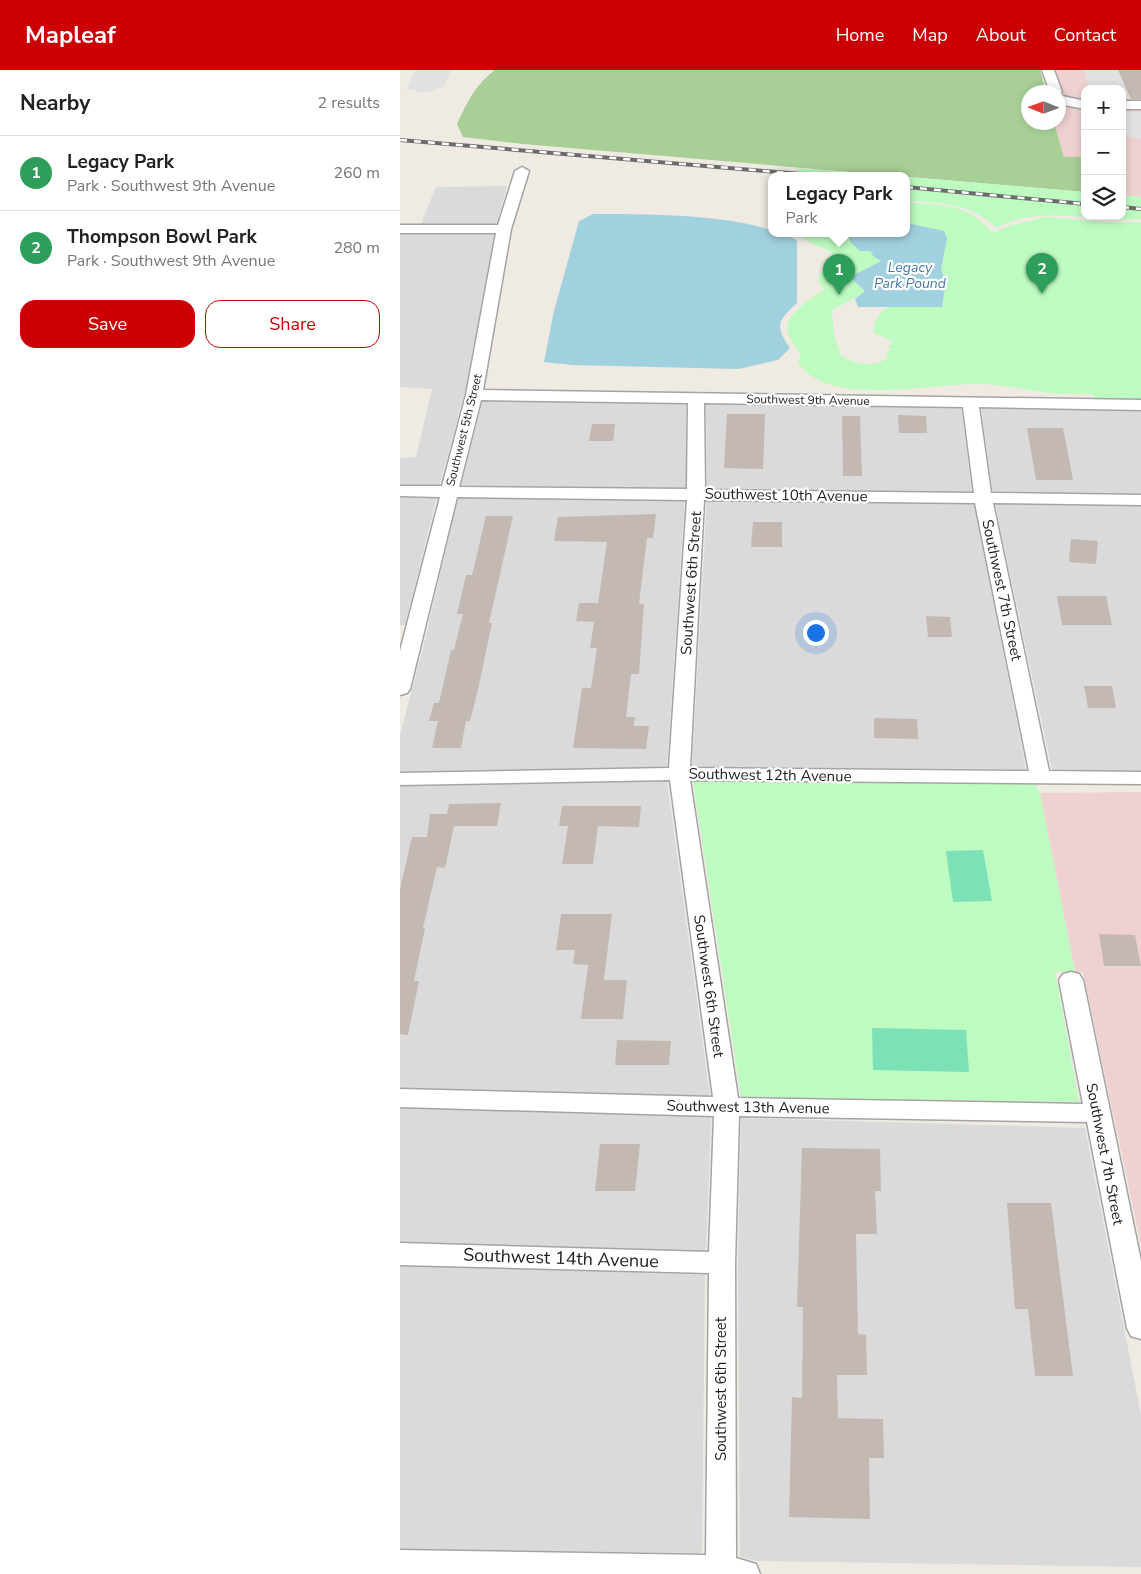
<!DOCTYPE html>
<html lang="en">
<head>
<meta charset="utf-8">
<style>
	:root { --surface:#fff; --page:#f2f2f2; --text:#222; --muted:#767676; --line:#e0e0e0; --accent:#ca0004 }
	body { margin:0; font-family:"Nunito Sans",sans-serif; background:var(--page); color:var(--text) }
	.controls { position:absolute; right:15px; top:15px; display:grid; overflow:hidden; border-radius:10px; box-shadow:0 2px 8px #0003 }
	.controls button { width:45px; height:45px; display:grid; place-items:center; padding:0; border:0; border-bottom:1px solid var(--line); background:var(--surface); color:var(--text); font:25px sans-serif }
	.compass { position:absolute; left:621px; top:15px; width:45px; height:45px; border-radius:50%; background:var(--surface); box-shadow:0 2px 8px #0003; rotate:271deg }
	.you { position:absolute; left:415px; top:562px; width:18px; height:18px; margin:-12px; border:4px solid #fff; border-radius:50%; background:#1a73e8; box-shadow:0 0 0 8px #1a73e833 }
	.badge { display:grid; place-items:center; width:32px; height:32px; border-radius:50%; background:var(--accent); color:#fff; font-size:16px; font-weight:700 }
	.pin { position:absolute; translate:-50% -41px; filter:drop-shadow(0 1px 2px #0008) }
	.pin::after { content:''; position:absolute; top:26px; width:18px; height:15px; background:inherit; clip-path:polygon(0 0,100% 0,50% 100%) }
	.popup { position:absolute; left:368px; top:102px; width:142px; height:65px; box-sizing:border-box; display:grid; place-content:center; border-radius:10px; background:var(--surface); filter:drop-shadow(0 1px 4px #0005); font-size:16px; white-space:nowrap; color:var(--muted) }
	.popup b { font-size:19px; color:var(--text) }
	.popup::after { content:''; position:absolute; left:50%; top:100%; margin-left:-10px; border:10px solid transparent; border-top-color:var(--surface) }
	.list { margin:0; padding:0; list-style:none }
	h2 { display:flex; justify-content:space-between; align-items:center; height:65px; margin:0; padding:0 20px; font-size:21px }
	h2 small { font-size:16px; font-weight:400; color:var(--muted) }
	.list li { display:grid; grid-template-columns:32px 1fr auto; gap:15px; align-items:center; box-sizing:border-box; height:75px; padding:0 20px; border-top:1px solid var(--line) }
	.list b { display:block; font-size:19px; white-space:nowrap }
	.list p { margin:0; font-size:16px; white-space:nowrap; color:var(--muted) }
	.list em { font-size:16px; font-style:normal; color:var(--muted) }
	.actions { display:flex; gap:10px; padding:15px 20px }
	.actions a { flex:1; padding:11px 0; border:1px solid var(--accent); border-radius:15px; text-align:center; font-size:18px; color:var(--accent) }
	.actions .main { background:var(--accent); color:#fff }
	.icon { flex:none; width:28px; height:28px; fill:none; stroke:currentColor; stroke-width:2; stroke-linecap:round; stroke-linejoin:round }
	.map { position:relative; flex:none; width:741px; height:1504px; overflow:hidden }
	header { display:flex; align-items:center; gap:30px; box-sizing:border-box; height:70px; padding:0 25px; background:var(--accent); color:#fff }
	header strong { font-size:24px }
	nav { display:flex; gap:28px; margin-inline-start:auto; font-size:18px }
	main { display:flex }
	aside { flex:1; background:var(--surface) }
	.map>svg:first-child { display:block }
</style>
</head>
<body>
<header>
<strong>Mapleaf</strong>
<nav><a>Home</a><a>Map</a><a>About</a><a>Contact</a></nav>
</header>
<main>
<aside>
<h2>Nearby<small>2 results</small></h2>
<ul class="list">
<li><span class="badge" style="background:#2e9e5b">1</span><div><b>Legacy Park</b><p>Park · Southwest 9th Avenue</p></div><em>260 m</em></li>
<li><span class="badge" style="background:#2e9e5b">2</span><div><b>Thompson Bowl Park</b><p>Park · Southwest 9th Avenue</p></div><em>280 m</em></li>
</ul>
<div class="actions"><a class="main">Save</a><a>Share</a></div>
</aside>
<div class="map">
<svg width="741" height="1504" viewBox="0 0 741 1504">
	<rect width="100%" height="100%" fill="#efeae2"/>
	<!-- residential -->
	<path fill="#dbdada" d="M 107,116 L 96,156 L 20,156 L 36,117 Z
		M 0,162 L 95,162 L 65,322 L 39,416 L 0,417 L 0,388 L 16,387 L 32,319 L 0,317 Z
		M 83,329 L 286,333 L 286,419 L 60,417 Z
		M 306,333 L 561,336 L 572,423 L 307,420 Z
		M 581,336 L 741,339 L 741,426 L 593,424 Z
		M 0,426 L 37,426 L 5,555 L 0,555 Z
		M 58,426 L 285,429 L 267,697 L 0,702 L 0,665 L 26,566 Z
		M 307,429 L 574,433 L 626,699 L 292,697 Z
		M 595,433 L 741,435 L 741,701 L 652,700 Z
		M 267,711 L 310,1026 L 0,1018 L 0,716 Z
		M 0,1038 L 311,1046 L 306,1182 L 0,1172 Z
		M 341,1048 L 685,1058 L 741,1345 L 741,1497 L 357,1491 L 340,1487 L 338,1194 Z
		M 0,1195 L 305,1205 L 302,1483 L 0,1479 Z"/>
	<!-- commercial -->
	<path fill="#f0d1d1" d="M 655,0 L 741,0 L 741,33 L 722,33 L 722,19 L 685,19 L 685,33 L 666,28 Z
		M 659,34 L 685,37 L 685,87 L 664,87 L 654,53 L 658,52 Z
		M 722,38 L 741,38 L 741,127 L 722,125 Z
		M 741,722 L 741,1175 L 683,902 L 675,902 L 640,723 Z"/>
	<!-- forest -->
	<path fill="#a8cf96" d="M 95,0 L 640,0 L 646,22 L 628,22 L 628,52 L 654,53 L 664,87 L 685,87 L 685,122 L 123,74 L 63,67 L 57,54 C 67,32 76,14 95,0 Z"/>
	<!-- park -->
	<path fill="#bdfbc1" d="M 397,98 L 499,106 L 397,106 Z
		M 507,107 L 685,122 L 685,146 L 722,146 L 722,125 L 741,127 L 741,149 C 694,152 637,134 596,158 C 571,132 541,134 507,130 Z
		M 507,132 C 545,137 565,132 593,163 L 609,156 L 646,147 L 703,152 L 741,152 L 741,331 L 696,331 L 693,324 C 677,324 660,325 643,322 C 623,319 603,315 582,314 C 534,312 430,339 398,293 L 401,285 C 398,278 391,272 388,264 C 381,246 412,228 424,220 L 418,210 L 419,205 L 437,190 L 431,182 L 401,168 L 401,164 L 448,164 L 451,173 L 471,181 L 481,191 L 450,207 L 465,221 C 454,230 442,233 432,241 L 434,265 L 441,286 C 456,295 473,298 488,288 L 487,281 L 493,280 L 488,278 L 493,271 L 474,263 C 472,253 479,242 489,237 C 498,234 531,237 542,237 L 546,211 L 541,200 L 545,184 L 514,154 L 507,153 Z
		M 293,711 L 634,713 L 640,723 L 675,902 L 655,902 L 679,1032 L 341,1027 Z"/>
	<!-- pitch -->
	<path fill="#7de1b8" d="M 583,780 L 592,831 L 553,832 L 546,781 Z
		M 472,958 L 566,960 L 569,1002 L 473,1000 Z"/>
	<!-- parking -->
	<path fill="#e1e1e1" d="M 15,0 L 51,0 L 44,16 L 29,22 L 16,22 L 16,20 L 6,20 Z
		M 684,0 L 718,0 L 731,29 L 722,29 L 722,19 L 689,19 Z
		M 722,42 L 741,42 L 741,69 L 722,65 Z"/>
	<!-- water -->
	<path fill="#a1d1de" d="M 193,144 C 247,144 321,144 371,160 L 372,164 C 381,164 390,164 397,171 L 397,233 C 378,251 374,255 390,278 L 378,290 L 338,299 L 172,295 L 144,292 L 154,241 L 179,151 Z
		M 507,153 L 544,161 L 547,168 L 541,200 L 546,211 L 542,237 L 458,237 L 455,229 L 465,221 L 450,207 L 481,191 L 473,186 L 471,181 L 460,181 L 451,173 L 448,164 L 506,164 Z"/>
	<!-- building -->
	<path fill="#c3b9b2" d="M 718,0 L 741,0 L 741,29 L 731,29 Z
		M 327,344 L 365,344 L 363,399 L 324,398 Z
		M 498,345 L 526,346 L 527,363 L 499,363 Z
		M 442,346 L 460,346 L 462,406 L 443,406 Z
		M 192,354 L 215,354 L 213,371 L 189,371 Z
		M 627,358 L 663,358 L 673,410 L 636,410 Z
		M 256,444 L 253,468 L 247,468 L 239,534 L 244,534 L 239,604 L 231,604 L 226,647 L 235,647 L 234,656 L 249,656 L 246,679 L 173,678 L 182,618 L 191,618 L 197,578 L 190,578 L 194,552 L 176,551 L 179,533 L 198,533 L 207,472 L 154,471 L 158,447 Z
		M 86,446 L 113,446 L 89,553 L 92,553 L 78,620 L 70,651 L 66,651 L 61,678 L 32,678 L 38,651 L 29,651 L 34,633 L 39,633 L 51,580 L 54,580 L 63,544 L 57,544 L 66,505 L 72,505 Z
		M 353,452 L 382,452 L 382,477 L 351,477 Z
		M 671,469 L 698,471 L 696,494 L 669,492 Z
		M 657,526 L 706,526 L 712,555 L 662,555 Z
		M 526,546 L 550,547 L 552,567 L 528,567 Z
		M 684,616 L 712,616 L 716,638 L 688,638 Z
		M 474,648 L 517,649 L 518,669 L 474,668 Z
		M 101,733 L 97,756 L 54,756 L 45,798 L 37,797 L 23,858 L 25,858 L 14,911 L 19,911 L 8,965 L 0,964 L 0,819 L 12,767 L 27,767 L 30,744 L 47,744 L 49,734 Z
		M 162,736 L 241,736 L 239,757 L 198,756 L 193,794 L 162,794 L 168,756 L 159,756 Z
		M 161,844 L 212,844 L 204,910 L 227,910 L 223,949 L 181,949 L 188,895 L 173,894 L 175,880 L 156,880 Z
		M 699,864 L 735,865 L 741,896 L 704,896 Z
		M 217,970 L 271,971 L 269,995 L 215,995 Z
		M 200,1074 L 240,1074 L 235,1121 L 195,1121 Z
		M 402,1078 L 480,1079 L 481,1121 L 475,1121 L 477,1164 L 456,1164 L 458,1264 L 466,1265 L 467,1305 L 437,1305 L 438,1348 L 483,1349 L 484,1388 L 469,1388 L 470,1449 L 389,1447 L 392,1327 L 402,1328 L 403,1237 L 397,1237 Z
		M 607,1133 L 651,1133 L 673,1306 L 635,1306 L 628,1239 L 615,1239 Z"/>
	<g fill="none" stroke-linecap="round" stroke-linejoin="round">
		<defs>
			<path id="street" d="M 642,0 L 654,0 L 662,22 L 660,25 L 650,22 Z
				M 658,25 L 685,31 L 685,39 L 658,34 Z
				M 722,31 L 741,31 L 741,39 L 722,39 Z
				M 122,97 L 129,101 L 111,159 L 83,320 L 741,330 L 741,340 L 579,337 L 591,423 L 741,425 L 741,435 L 593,433 L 649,701 L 741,702 L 741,714 L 290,710 L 338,1028 L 683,1034 L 659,910 L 663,904 L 671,902 L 679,904 L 683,910 L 741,1191 L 741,1269 L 731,1266 L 727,1258 L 687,1052 L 339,1046 L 335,1193 L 336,1488 L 356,1494 L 360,1504 L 0,1504 L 0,1480 L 306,1485 L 309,1203 L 0,1195 L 0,1173 L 309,1182 L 314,1046 L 0,1037 L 0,1019 L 313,1027 L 270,710 L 0,715 L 0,703 L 269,698 L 287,430 L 57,427 L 10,619 L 7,623 L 0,625 L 0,581 L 40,427 L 0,426 L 0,416 L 42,416 L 66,325 L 96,163 L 0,163 L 0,155 L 98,155 L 115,101 ZM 81,330 L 288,333 L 287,419 L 59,417 ZM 304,333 L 563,337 L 574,423 L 305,420 ZM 304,430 L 575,433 L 629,701 L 290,698 Z"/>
		</defs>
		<!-- street casing -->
		<use href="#street" stroke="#a4a4a4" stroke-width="3"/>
		<!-- street -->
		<use href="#street" fill="#fff" fill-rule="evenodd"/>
		<defs>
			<path id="rail" d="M 0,70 L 424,106
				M 506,117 L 685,134
				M 722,137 L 741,139"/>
		</defs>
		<!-- rail casing -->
		<use href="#rail" stroke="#6b6b6b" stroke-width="4"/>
		<!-- rail -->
		<use href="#rail" stroke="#fff" stroke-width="2.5" stroke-dasharray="7" stroke-linecap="butt"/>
	</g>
	<g text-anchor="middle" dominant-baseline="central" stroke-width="4.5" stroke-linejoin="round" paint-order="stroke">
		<!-- far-street labels -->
		<g font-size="12" fill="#1d1d1d" stroke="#fff">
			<text transform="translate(408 330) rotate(1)">Southwest 9th Avenue</text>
			<text transform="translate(64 360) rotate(-76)">Southwest 5th Street</text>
		</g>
		<!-- far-water labels -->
		<g font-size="14" font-style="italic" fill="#4478a7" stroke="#fff">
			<text x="510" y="197">Legacy<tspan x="510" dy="16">Park Pound</tspan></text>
		</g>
		<!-- street labels -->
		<g font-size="15" fill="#1d1d1d" stroke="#fff">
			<text transform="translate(386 425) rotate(1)">Southwest 10th Avenue</text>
			<text transform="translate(291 513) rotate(-86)">Southwest 6th Street</text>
			<text transform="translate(602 520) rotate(78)">Southwest 7th Street</text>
			<text transform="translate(370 705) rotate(1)">Southwest 12th Avenue</text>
			<text transform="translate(309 916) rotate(82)">Southwest 6th Street</text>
			<text transform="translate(348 1037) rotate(1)">Southwest 13th Avenue</text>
			<text transform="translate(705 1084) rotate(79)">Southwest 7th Street</text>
			<text transform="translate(321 1319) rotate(-90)">Southwest 6th Street</text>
		</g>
		<!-- near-street labels -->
		<g font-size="18" fill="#1d1d1d" stroke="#fff">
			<text transform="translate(161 1188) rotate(2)">Southwest 14th Avenue</text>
		</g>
	</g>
</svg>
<div class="controls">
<button>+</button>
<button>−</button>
<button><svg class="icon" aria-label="layers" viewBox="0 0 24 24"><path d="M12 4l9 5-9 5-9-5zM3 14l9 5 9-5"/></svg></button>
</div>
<svg class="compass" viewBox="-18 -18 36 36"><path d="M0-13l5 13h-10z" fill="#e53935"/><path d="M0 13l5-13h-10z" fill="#767676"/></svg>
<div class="you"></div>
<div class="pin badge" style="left:439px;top:225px;background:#2e9e5b">1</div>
<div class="popup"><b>Legacy Park</b>Park</div>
<div class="pin badge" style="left:642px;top:224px;background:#2e9e5b">2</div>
</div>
</main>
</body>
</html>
